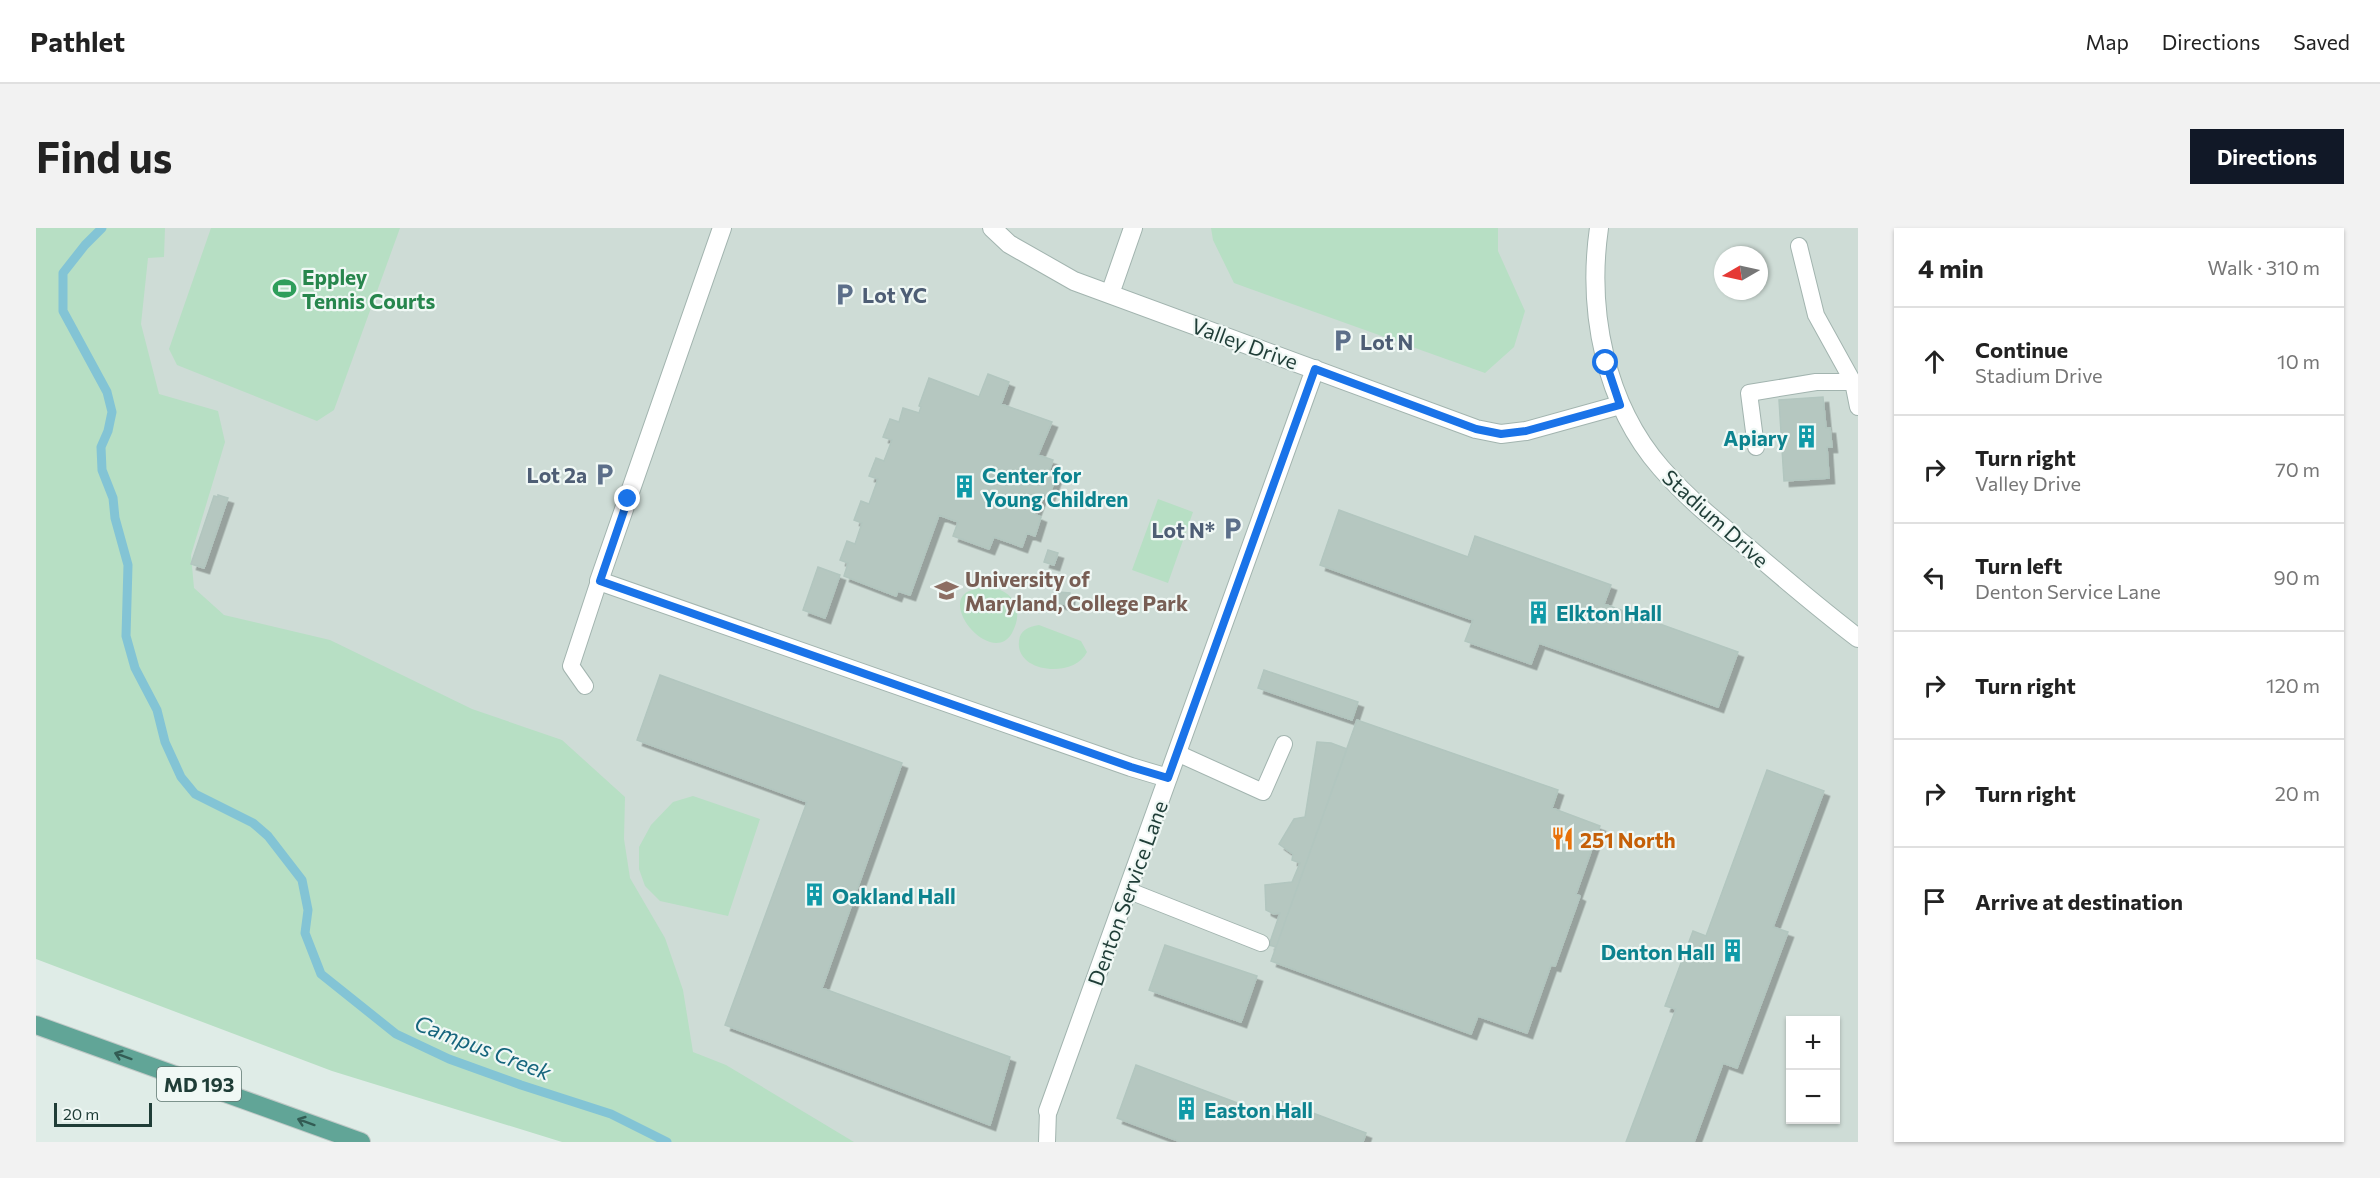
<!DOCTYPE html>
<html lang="en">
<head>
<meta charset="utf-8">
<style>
	:root { --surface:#fff; --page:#f2f2f2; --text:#222; --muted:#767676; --line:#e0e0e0; --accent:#111827 }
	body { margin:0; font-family:Commissioner,sans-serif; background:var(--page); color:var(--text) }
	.controls { position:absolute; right:18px; bottom:18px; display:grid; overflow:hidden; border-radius:0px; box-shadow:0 2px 4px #0004 }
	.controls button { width:54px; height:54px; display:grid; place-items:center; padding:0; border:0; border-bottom:2px solid var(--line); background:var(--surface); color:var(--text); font:30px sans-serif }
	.compass { position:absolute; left:1678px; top:18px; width:54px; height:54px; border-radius:50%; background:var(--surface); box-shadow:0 2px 4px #0004; rotate:261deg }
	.scale { position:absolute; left:18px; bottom:15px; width:98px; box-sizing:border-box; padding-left:6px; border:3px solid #1f3d37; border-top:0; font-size:16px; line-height:21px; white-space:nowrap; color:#1f3d37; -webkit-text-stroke:4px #f0f8f5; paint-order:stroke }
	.stop { position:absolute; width:18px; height:18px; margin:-14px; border:4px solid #1a73e8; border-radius:50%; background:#fff }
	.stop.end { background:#1a73e8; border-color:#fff; box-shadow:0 2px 6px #0008 }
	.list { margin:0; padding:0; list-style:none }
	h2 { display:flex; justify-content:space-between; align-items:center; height:78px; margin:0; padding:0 24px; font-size:26px }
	h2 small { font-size:20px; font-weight:400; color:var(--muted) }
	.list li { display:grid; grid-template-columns:39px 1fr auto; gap:18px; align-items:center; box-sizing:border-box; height:108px; padding:0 24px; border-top:2px solid var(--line) }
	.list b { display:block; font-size:22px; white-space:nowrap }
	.list p { margin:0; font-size:20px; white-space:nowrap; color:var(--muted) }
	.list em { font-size:20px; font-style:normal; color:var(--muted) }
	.icon { flex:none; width:33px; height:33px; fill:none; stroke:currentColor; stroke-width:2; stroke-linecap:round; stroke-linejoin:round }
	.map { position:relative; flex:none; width:1822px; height:914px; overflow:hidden; border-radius:0px }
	header { display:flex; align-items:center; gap:36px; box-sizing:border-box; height:84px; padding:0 30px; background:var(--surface); border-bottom:2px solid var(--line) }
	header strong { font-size:28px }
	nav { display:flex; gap:33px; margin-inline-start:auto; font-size:21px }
	.intro { display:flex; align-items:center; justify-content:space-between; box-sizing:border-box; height:144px; padding:0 36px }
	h1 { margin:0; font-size:42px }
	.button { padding:15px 27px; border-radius:0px; background:var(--accent); color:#fff; font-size:21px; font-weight:700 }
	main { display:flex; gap:36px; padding:0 36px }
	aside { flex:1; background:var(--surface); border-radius:0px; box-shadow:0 2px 4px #0004 }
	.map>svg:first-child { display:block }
</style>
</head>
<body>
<header>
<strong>Pathlet</strong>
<nav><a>Map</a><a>Directions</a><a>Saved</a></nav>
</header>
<div class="intro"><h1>Find us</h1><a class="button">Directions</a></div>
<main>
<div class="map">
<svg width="1822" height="914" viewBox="0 0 1822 914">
	<defs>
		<filter id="shadow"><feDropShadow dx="5.5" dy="5.5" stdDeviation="0" flood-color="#0004"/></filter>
	</defs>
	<rect width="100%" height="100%" fill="#dfece7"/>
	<!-- built -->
	<path fill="#cedcd6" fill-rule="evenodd" d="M 0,0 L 1822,0 L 1822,914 L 752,914 L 252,661 ZM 1687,27 L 1723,27 L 1723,63 L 1687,63 ZM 1754,792 L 1800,792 L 1800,892 L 1754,892 Z"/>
	<!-- green -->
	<path fill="#b7dfc4" d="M 0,0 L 129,0 L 128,29 L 112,30 L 105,96 L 123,166 L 182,183 L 189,214 L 155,327 L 158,360 L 188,387 L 294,412 L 436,481 L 526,512 L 589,569 L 588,611 L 594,650 L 629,710 L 647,762 L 657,824 L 690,837 L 818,914 L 526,914 L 296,843 L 0,731 Z
		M 175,0 L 364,0 L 298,182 L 281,193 L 141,137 L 133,121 Z
		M 1175,0 L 1462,0 L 1462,23 L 1489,83 L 1478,119 L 1449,145 L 1198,55 L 1177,12 Z
		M 1122,271 L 1157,284 L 1132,355 L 1096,342 Z
		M 947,359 C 975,359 990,379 976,405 C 959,435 914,390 926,369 C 930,362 940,361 947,359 Z
		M 1003,397 L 1045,413 L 1051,424 C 1038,451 979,445 983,413 C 984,402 992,399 1003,397 Z
		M 657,568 L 724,591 L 692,688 L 624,673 L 609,658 L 603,641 L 603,619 L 615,597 L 637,574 Z"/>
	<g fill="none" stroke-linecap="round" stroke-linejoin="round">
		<!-- stream -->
		<path stroke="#83c4d5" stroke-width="9" d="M 66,0 L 49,17 L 27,45 L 27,83 L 71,164 L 76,184 L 72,203 L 65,219 L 66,242 L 77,270 L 79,290 L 92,337 L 90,408 L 99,440 L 121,482 L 129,514 L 145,549 L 159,566 L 217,595 L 232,608 L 266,652 L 272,682 L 269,705 L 285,746 L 360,806 L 413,831 L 485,857 L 575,886 L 631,914"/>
	</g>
	<!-- building -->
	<path fill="#b5c7c0" stroke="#b2c6bf" stroke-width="1.5" filter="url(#shadow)" d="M 952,146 L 973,154 L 965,176 L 1016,194 L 1002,227 L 1017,232 L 1012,246 L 1020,249 L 1013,268 L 1006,265 L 998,286 L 1005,289 L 999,308 L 991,305 L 986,319 L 958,309 L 953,321 L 917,308 L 922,294 L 903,287 L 874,367 L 862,363 L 860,368 L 808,348 L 812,335 L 804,332 L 811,313 L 819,316 L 826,295 L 818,292 L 825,273 L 833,276 L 842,251 L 833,248 L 840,230 L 848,233 L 856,212 L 847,209 L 854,191 L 863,194 L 867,180 L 883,185 L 885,179 L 883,178 L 893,150 L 943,169 Z
		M 1787,169 L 1790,200 L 1794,200 L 1796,219 L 1791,219 L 1793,250 L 1748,253 L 1743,172 Z
		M 182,267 L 192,270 L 168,340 L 155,336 L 178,268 L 182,269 Z
		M 1303,282 L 1432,329 L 1439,308 L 1575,357 L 1568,376 L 1702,424 L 1682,479 L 1503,415 L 1495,436 L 1429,413 L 1437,392 L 1284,337 Z
		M 1012,322 L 1022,325 L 1018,337 L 1008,334 Z
		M 782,339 L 804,347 L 789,390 L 767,382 Z
		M 1022,364 L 1034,365 L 1032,377 L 1020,375 Z
		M 1228,442 L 1322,474 L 1316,492 L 1222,460 Z
		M 624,447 L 866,535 L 786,760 L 974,829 L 954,897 L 689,797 L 771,574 L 601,512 Z
		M 1321,492 L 1522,562 L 1516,580 L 1564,598 L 1540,666 L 1544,668 L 1519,738 L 1515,737 L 1491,805 L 1442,788 L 1435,806 L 1235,733 Z
		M 1281,514 L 1295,515 L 1311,521 L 1240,719 L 1233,717 L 1244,685 L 1238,686 L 1230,682 L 1229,657 L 1256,654 L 1264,635 L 1256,632 L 1257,626 L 1243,616 L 1258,591 L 1269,589 Z
		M 1731,542 L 1788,563 L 1737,699 L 1752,704 L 1712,811 L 1701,840 L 1687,835 L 1658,914 L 1590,914 L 1640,781 L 1629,778 L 1657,703 L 1670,708 Z
		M 1129,717 L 1221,748 L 1205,794 L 1113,762 Z
		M 1100,837 L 1239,889 L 1245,873 L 1330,905 L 1327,914 L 1145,914 L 1081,890 Z"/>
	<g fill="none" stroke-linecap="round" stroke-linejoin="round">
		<defs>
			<path id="service" d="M 1763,18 L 1780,87 L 1817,154 L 1822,179
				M 1720,219 L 1713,165 L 1780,154 L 1817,154
				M 549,458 L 535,438 L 563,353
				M 1141,525 L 1227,564 L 1248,516
				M 1091,662 L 1225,715
				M 1011,914 L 1012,883"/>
			<path id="minor" d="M 686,0 L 563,353 L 1095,539 L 1132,550
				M 956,0 L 973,16 L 1038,53 L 1440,201 L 1465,206 L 1490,203 L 1584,177
				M 1563,0 C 1551,83 1569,176 1625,240 C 1652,271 1684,297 1716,323 C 1751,353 1785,382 1822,410
				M 1074,66 L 1097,0
				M 1012,883 L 1279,141"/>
			<path id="primary" d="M 0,797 L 325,914"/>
		</defs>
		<!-- service casing -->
		<use href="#service" stroke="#a2b4af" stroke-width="18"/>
		<!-- minor casing -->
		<use href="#minor" stroke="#a2b4af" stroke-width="20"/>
		<!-- primary casing -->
		<use href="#primary" stroke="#c0c9c7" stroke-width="20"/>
		<!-- service -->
		<use href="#service" stroke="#fff" stroke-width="16"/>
		<!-- minor -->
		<use href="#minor" stroke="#fff" stroke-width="18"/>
		<!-- primary -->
		<use href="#primary" stroke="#61a597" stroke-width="18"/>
	</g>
	<!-- one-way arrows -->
	<defs><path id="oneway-shaft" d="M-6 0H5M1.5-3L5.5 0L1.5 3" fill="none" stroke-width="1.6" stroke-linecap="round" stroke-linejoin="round" transform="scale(1.5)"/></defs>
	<g stroke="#335c54">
		<use href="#oneway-shaft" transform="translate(87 828) rotate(-160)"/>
		<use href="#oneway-shaft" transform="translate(270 894) rotate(-160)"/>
	</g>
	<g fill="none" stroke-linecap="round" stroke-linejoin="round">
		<!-- route -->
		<path stroke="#1a73e8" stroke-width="8" d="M 592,271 L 564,353 L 1095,539 L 1132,550 L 1279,141 L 1440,201 L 1465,206 L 1490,203 L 1584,177 L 1570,135"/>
	</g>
	<!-- icons -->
	<defs>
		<symbol id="stadium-bare" viewBox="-9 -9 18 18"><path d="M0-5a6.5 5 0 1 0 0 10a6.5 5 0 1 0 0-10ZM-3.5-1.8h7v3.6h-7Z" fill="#2e9e5b" stroke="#f0f8f5" stroke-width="2.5" paint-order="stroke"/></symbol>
		<symbol id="parking-bare" viewBox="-9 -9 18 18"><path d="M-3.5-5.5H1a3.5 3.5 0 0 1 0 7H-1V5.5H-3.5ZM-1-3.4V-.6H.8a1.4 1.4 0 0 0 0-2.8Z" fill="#5c6f8a" stroke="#f0f8f5" stroke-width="2.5" paint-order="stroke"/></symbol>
		<symbol id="building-bare" viewBox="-9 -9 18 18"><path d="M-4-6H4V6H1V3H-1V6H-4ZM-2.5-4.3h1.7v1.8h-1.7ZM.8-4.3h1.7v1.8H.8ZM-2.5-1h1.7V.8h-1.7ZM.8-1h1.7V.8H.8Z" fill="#0f9aa8" stroke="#f0f8f5" stroke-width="2.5" paint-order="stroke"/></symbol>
		<symbol id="university-bare" viewBox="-9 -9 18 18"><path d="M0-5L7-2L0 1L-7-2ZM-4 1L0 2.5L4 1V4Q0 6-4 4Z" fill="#8d6e63" stroke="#f0f8f5" stroke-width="2.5" paint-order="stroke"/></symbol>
		<symbol id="restaurant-bare" viewBox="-9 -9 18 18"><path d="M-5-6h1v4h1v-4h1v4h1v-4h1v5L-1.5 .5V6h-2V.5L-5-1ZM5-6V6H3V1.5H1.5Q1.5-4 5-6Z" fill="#e8710a" stroke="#f0f8f5" stroke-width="2.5" paint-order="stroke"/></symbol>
	</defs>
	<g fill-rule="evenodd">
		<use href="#stadium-bare" x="232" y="44" width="33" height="33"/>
		<use href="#parking-bare" x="792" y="50" width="33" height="33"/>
		<use href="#parking-bare" x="1290" y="96" width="33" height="33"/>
		<use href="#building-bare" x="1754" y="192" width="33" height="33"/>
		<use href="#parking-bare" x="552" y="230" width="33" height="33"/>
		<use href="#building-bare" x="912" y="242" width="33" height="33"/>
		<use href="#parking-bare" x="1180" y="284" width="33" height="33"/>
		<use href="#university-bare" x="894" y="346" width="33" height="33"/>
		<use href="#building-bare" x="1486" y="368" width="33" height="33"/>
		<use href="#restaurant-bare" x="1510" y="594" width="33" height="33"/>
		<use href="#building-bare" x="762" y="650" width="33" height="33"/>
		<use href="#building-bare" x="1680" y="706" width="33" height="33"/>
		<use href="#building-bare" x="1134" y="864" width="33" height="33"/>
	</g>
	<g text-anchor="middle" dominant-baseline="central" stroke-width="4.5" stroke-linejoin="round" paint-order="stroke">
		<!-- shield labels -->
		<rect fill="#f0f8f5" stroke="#5e7570" stroke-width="1.5" x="121" y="839" width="84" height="34" rx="4.5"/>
		<g font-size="20" font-weight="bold" fill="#1f3d37">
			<text x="163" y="856">MD 193</text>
		</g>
		<!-- leisure labels -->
		<g font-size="21" font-weight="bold" fill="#27864d" stroke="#f0f8f5" text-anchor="start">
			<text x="266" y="48">Eppley<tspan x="266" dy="24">Tennis Courts</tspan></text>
		</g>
		<!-- service labels -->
		<g font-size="21" font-weight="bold" fill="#4e5e75" stroke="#f0f8f5" text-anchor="start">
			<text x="826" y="66">Lot YC</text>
			<text x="1324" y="113">Lot N</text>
			<text x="551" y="246" text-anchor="end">Lot 2a</text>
			<text x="1179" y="301" text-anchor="end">Lot N*</text>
		</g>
		<!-- street labels -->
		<g font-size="21" fill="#1f3d37" stroke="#f0f8f5">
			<text transform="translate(1209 115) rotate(20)">Valley Drive</text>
			<text transform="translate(1680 290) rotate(42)">Stadium Drive</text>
			<text transform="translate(1091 665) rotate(-70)">Denton Service Lane</text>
		</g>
		<!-- culture labels -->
		<g font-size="21" font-weight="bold" fill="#0d838f" stroke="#f0f8f5" text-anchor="start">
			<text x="1752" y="209" text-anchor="end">Apiary</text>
			<text x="946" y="246">Center for<tspan x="946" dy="24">Young Children</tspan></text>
			<text x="1520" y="384">Elkton Hall</text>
			<text x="796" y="667">Oakland Hall</text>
			<text x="1679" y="723" text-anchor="end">Denton Hall</text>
			<text x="1168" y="881">Easton Hall</text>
		</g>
		<!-- education labels -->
		<g font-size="21" font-weight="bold" fill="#785e54" stroke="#f0f8f5" text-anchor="start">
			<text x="929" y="350">University of<tspan x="929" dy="24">Maryland, College Park</tspan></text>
		</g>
		<!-- food labels -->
		<g font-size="21" font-weight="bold" fill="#c56008" stroke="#f0f8f5" text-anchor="start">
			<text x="1544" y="611">251 North</text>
		</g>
		<!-- water labels -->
		<g font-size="22" font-style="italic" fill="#15657d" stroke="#f0f8f5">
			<text transform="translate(447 819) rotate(21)">Campus Creek</text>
		</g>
	</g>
</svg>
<div class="controls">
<button>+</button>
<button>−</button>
</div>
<svg class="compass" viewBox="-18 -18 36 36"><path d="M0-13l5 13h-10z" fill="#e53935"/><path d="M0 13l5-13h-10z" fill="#767676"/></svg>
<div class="scale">20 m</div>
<div class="stop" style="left:1570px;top:135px"></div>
<div class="stop end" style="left:592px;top:271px"></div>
</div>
<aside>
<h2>4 min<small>Walk · 310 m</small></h2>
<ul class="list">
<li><svg class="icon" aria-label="ahead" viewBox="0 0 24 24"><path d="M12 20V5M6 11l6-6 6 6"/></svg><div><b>Continue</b><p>Stadium Drive</p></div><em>10 m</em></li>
<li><svg class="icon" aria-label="right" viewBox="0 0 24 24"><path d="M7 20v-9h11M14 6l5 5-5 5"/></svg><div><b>Turn right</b><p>Valley Drive</p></div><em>70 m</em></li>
<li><svg class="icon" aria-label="left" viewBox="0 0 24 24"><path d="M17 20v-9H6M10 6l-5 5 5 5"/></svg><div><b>Turn left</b><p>Denton Service Lane</p></div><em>90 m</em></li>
<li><svg class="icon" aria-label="right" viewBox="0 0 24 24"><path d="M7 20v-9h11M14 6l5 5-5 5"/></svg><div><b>Turn right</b></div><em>120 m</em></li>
<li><svg class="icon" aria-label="right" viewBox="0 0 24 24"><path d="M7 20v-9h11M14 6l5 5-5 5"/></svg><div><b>Turn right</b></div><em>20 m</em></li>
<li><svg class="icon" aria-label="arrive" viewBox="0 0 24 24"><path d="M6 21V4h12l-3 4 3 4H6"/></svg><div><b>Arrive at destination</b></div></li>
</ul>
</aside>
</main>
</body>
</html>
